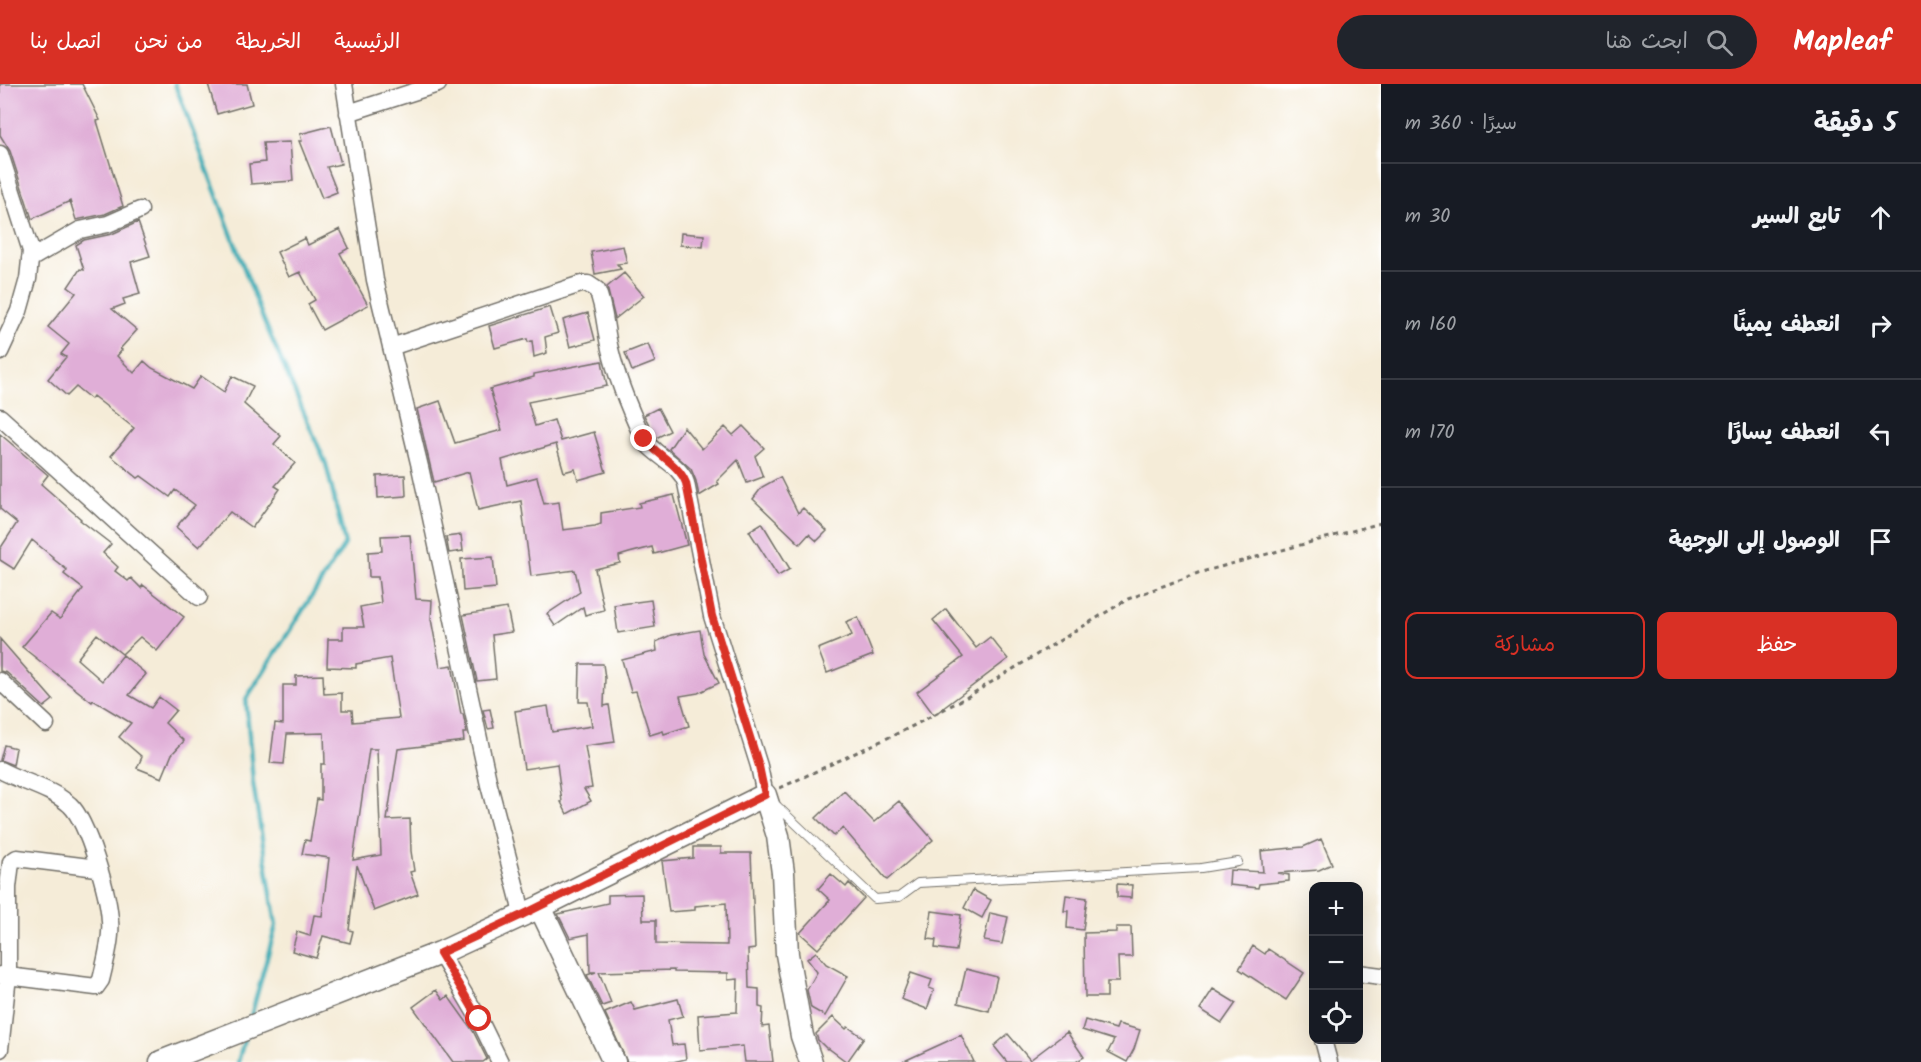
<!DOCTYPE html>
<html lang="ar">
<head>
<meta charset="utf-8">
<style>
	:root { --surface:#171b24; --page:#20242c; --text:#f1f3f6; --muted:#9ea1a6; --line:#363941; --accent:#d93025 }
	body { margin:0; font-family:Kalam,"Playpen Sans Arabic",sans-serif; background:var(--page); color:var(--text); direction:rtl }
	.controls { position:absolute; right:18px; bottom:18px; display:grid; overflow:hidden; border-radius:12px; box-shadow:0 6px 24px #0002 }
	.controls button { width:54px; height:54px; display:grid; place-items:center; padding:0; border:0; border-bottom:2px solid var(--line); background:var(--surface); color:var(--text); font:30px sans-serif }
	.stop { position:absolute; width:18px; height:18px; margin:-14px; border:4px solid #d93025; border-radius:50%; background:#fff }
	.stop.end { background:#d93025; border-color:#fff; box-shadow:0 2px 6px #0008 }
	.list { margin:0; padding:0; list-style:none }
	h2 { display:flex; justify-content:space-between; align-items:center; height:78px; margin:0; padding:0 24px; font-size:26px }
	h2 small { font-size:20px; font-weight:400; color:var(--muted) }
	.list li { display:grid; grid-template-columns:39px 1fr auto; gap:18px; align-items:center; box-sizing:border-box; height:108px; padding:0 24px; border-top:2px solid var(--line) }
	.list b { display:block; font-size:22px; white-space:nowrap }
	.list em { font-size:20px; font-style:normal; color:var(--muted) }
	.actions { display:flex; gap:12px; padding:18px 24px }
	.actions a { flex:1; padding:14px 0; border:2px solid var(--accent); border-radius:12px; text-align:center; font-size:21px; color:var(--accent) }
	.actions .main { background:var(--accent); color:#fff }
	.icon { flex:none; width:33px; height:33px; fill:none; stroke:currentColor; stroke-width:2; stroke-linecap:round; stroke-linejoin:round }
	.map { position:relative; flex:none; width:1381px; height:978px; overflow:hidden; direction:ltr }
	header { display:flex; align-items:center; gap:36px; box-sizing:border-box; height:84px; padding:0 30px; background:var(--accent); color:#fff }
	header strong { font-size:28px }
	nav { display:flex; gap:33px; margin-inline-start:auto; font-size:21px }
	.search { width:420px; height:54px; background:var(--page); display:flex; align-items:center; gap:15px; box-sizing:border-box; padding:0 21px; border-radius:33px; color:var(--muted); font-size:22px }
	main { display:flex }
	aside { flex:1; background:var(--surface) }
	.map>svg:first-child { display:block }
</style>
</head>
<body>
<header>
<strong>Mapleaf</strong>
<div class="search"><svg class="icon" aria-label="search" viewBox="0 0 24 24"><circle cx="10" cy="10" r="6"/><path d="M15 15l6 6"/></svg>ابحث هنا</div>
<nav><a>الرئيسية</a><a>الخريطة</a><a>من نحن</a><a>اتصل بنا</a></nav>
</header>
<main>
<aside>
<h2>5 دقيقة<small>سيرًا · 360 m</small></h2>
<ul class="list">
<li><svg class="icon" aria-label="ahead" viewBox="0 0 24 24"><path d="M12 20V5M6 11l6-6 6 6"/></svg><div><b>تابع السير</b></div><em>30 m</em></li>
<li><svg class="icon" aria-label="right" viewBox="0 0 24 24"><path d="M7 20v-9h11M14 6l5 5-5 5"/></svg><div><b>انعطف يمينًا</b></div><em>160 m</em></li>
<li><svg class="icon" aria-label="left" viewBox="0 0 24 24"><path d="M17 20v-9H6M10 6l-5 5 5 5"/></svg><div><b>انعطف يسارًا</b></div><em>170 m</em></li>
<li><svg class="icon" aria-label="arrive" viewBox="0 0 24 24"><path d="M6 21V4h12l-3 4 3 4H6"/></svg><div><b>الوصول إلى الوجهة</b></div></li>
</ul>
<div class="actions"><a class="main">حفظ</a><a>مشاركة</a></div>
</aside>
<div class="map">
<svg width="1381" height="978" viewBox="0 0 1381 978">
	<rect width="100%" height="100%" fill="#fff"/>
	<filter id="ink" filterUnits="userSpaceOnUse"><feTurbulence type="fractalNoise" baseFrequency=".0167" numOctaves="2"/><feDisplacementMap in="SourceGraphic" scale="12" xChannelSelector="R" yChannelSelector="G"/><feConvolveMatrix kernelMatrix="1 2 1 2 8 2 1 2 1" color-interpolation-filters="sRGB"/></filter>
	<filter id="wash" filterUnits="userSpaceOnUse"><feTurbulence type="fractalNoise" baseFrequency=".008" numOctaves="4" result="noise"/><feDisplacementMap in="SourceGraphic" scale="24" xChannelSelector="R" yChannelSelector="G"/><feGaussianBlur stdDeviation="1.35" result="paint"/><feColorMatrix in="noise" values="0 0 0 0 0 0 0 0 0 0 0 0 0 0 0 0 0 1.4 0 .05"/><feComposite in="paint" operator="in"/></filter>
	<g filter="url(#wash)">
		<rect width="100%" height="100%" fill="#f5ecd8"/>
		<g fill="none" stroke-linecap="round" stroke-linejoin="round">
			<!-- stream -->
			<path stroke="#3bacb5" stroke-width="4.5" d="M 175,0 L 262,232 L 326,380 L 345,460 L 246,615 L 253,699 L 276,841 L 250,936
				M 238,978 L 245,953"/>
		</g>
		<g id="blocks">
			<!-- building -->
			<path fill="#e0aed7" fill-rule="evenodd" d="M 0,0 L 82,0 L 100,36 L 97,37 L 123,122 L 105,130 L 76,136 L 70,117 L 32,135 L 10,67 L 0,51 Z
				M 208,0 L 247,0 L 252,20 L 217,30 Z
				M 331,42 L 341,80 L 327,83 L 337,108 L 322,114 L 299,57 L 302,57 L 300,50 Z
				M 290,58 L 293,97 L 251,100 L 249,80 L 265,78 L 263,59 Z
				M 138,138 L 150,172 L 131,178 L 140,210 L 123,215 L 125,220 L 112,225 L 137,246 L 120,265 L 122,266 L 117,272 L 134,289 L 144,277 L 152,284 L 192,305 L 201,292 L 224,308 L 232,292 L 253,302 L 244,320 L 281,352 L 274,360 L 295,379 L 275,402 L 280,405 L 252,444 L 230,428 L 199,463 L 176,443 L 195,421 L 175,406 L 170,413 L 141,392 L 138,394 L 111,372 L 134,344 L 93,312 L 91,315 L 76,303 L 67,312 L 48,295 L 66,273 L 61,270 L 69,260 L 48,243 L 76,209 L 68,203 L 80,185 L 84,186 L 76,161 L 84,156 L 112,150 Z
				M 340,145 L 349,164 L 340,169 L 368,221 L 322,246 L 308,220 L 315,216 L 300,188 L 289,193 L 277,168 L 305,154 L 308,161 Z
				M 681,149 L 704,151 L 703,163 L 680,161 Z
				M 623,162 L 627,179 L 617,180 L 621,185 L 595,190 L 591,168 Z
				M 624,189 L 644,212 L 615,235 L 607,203 Z
				M 550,223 L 558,249 L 545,253 L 547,269 L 534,273 L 532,257 L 528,258 L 527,255 L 495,264 L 489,242 Z
				M 588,229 L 595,256 L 570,263 L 563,236 Z
				M 648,260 L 655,278 L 632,287 L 625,269 Z
				M 602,277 L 607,302 L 528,318 L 535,342 L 554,336 L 561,357 L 594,348 L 606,388 L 578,396 L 575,385 L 564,388 L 556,360 L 502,376 L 507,401 L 537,393 L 544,420 L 559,418 L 563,446 L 595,442 L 601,440 L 601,429 L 640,423 L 639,419 L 674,411 L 687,461 L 654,470 L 652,463 L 629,469 L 619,472 L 620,479 L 595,485 L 604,526 L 585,531 L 583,523 L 555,542 L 547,530 L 580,508 L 575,486 L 531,492 L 521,417 L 478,426 L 469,388 L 434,398 L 417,325 L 440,317 L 455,359 L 502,346 L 490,305 L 534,293 L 534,290 Z
				M 658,324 L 670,347 L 656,354 L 644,331 Z
				M 743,342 L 764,364 L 755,372 L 763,393 L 747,399 L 738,376 L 717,397 L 719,400 L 699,412 L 696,397 L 691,385 L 669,365 L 684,343 L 702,365 L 725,343 L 733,351 Z
				M 0,350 L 48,391 L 41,400 L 81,435 L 80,436 L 111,460 L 103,469 L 118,483 L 115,487 L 128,497 L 131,494 L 141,504 L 143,501 L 184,533 L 157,567 L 140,553 L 122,570 L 97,550 L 77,575 L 102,597 L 123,571 L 146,590 L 129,611 L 151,624 L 159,613 L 176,626 L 165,639 L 184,657 L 172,670 L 162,694 L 137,684 L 142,673 L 119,653 L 131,639 L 93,616 L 92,618 L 22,563 L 51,529 L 60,535 L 83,505 L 64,490 L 67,486 L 52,474 L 53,473 L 32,456 L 14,485 L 0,476 L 0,465 L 17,439 L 0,425 Z
				M 405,391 L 406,412 L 378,414 L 377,392 Z
				M 780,393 L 798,429 L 803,424 L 827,447 L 817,457 L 809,450 L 800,460 L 753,415 L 762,403 Z
				M 762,439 L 790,485 L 778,492 L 749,447 Z
				M 410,451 L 416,515 L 432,516 L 431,535 L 440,583 L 452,581 L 461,630 L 463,630 L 467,649 L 463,649 L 464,657 L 398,665 L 387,736 L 410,735 L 411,767 L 414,787 L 410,788 L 418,810 L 374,827 L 357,781 L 349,846 L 353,847 L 350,859 L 323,852 L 316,874 L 292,867 L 297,848 L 310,852 L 314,831 L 322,832 L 329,774 L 302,770 L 305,756 L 310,757 L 317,715 L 321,716 L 321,680 L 325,680 L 324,649 L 287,650 L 284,680 L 270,679 L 275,639 L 283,640 L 283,601 L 296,601 L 296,592 L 323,591 L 324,610 L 342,609 L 342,626 L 352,626 L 353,638 L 399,634 L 390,574 L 356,580 L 356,584 L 327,583 L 328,555 L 343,555 L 343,543 L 364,543 L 360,523 L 381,519 L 378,493 L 369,493 L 368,468 L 382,467 L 381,452 ZM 369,665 L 377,665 L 381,771 L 353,776 Z
				M 461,451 L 463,467 L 449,469 L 446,453 Z
				M 493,473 L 496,504 L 463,507 L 461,475 Z
				M 651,516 L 655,543 L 618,549 L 614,521 Z
				M 507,524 L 512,548 L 492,551 L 496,595 L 477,597 L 463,531 Z
				M 946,525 L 976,564 L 990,553 L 1008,575 L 934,631 L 917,608 L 963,573 L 933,536 Z
				M 858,533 L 873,571 L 827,589 L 818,565 L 852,551 L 846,538 Z
				M 700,546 L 704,570 L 719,599 L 698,609 L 680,612 L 689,642 L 664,650 L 663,647 L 650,651 L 636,607 L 631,608 L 622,576 L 657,567 L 656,558 L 671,551 Z
				M 0,555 L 53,616 L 44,623 L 7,589 L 0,587 Z
				M 580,580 L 603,580 L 605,594 L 604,622 L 609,621 L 615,658 L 585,662 L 592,704 L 584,705 L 591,717 L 567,730 L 561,718 L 562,718 L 557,680 L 524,685 L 515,627 L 548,622 L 552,648 L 592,642 L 588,618 L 579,618 Z
				M 490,625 L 494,644 L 488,645 L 483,626 Z
				M 4,661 L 16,664 L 13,681 L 0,676 Z
				M 844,707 L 874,738 L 899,717 L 933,756 L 887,796 L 843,744 L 834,752 L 816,734 Z
				M 1321,755 L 1332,780 L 1319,786 L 1278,789 L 1289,791 L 1289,797 L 1259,800 L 1258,804 L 1229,801 L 1230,786 L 1263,788 L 1261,767 L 1303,763 Z
				M 693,763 L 721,763 L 721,769 L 751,769 L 755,865 L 748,866 L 749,904 L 759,905 L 759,923 L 763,924 L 762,943 L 769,942 L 773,978 L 745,978 L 743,962 L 700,966 L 698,931 L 737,928 L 738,895 L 728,896 L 728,889 L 674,888 L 674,886 L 599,888 L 611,919 L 602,922 L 587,891 L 596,888 L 590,888 L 589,850 L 570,854 L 558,830 L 608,819 L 608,811 L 642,810 L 643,836 L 656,836 L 656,860 L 727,861 L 726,819 L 695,822 L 695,826 L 669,828 L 662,777 L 693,774 Z
				M 831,790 L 846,803 L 849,799 L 864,814 L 818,865 L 800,849 L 830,816 L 818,805 Z
				M 1117,800 L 1132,801 L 1131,814 L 1117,813 Z
				M 973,806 L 991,816 L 982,834 L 964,824 Z
				M 1066,811 L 1087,814 L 1083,846 L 1067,844 L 1068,827 L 1064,827 Z
				M 932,827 L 961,831 L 956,867 L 935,864 L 936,856 L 928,855 Z
				M 990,829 L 1008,833 L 1002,860 L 984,857 Z
				M 1116,843 L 1131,843 L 1132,873 L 1118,873 L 1119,898 L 1107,898 L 1107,913 L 1085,913 L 1084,849 L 1116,848 Z
				M 1253,862 L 1265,870 L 1268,865 L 1304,889 L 1286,916 L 1239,885 Z
				M 816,868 L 826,880 L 848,892 L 825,932 L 811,924 L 807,906 L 817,888 L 807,875 Z
				M 966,885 L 997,893 L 989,927 L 958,919 Z
				M 911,889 L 932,896 L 929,904 L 934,906 L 927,925 L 901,915 Z
				M 1213,905 L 1236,919 L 1222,939 L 1200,925 Z
				M 436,906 L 443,916 L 448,912 L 473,947 L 487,975 L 483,978 L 453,978 L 413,923 Z
				M 678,915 L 683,932 L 668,936 L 672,961 L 684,960 L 686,975 L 673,978 L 627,978 L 605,929 L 631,918 L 635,926 Z
				M 833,933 L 846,945 L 848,943 L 864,954 L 847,978 L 828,964 L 827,965 L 818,956 L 816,950 Z
				M 1085,936 L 1116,945 L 1118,940 L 1140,946 L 1134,965 L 1127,978 L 1108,968 L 1114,956 L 1082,946 Z
				M 1067,948 L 1084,973 L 1076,978 L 1007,978 L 994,962 L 1008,950 L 1030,976 Z
				M 961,951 L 974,978 L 902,978 Z"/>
		</g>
	</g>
	<g filter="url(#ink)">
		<use href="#blocks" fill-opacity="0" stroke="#726f68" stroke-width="1.5"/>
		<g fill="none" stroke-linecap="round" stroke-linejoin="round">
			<defs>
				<path id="lane" d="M 774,719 L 875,815 L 899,813 L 918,799 L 1201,784 L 1238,778"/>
				<path id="street" d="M 344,0 L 375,196 L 420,383 L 489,701 L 518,812 L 522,831
					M 348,29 L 438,0
					M 0,70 L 31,167 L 28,195 L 19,227 L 0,268
					M 30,175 L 80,146 L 108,140 L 140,126
					M 391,263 L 581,200 L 588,200 L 597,206 C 605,224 605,246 610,265 C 617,295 629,324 642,352 C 652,372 679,378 686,399 L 712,532 L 759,682 L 765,711
					M 0,333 L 199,513
					M 0,597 L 46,640
					M 0,686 C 22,698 51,704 70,721 C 88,738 109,812 110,837 C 112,854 105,879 101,896 L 96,903 L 0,891
					M 440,869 L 479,935 L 500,978
					M 1358,889 L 1381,892
					M 1323,956 L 1329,978
					M 0,965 L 8,892 L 8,803 L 11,778 L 17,774 L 97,784"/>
				<path id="secondary" d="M 540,823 L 614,978
					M 161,978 L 440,869 L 540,823 L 765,711 L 778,752 L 783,789 L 787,870 L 802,952 L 811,978"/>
			</defs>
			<!-- lane casing -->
			<use href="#lane" stroke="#726f68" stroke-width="10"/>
			<!-- street casing -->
			<use href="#street" stroke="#726f68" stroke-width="19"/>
			<!-- secondary casing -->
			<use href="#secondary" stroke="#726f68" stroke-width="25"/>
			<!-- path -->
			<path stroke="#726f68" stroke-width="3" stroke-dasharray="4.5 4.5" stroke-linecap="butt" d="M 780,704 L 909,644 L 967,613 L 1128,515 L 1198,489 L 1381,439"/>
			<!-- lane -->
			<use href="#lane" stroke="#fff" stroke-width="8"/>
			<!-- street -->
			<use href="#street" stroke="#fff" stroke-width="16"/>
			<!-- secondary -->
			<use href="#secondary" stroke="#fff" stroke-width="22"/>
		</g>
	</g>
	<g fill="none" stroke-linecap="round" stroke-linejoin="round" filter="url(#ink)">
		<!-- route -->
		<path stroke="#d93025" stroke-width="8" d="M 479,935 L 440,869 L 522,831 L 765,711 L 759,682 L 712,532 L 686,399 C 679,380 657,371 644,355"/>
	</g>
</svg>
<div class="controls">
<button>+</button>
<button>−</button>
<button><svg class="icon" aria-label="locate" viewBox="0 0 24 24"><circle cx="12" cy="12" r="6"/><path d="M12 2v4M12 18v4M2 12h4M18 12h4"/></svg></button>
</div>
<div class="stop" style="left:479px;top:935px"></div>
<div class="stop end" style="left:644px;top:355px"></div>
</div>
</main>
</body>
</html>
